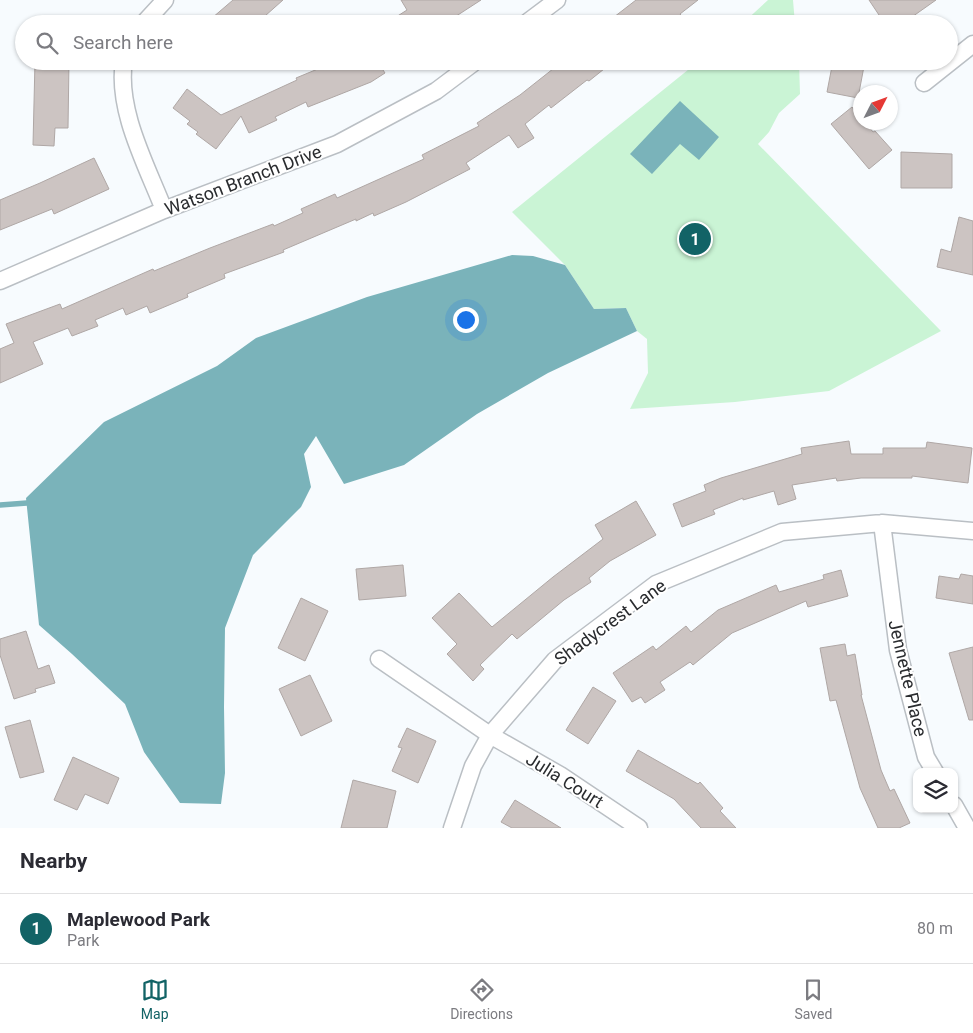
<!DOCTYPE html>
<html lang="en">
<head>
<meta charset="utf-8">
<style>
	:root { --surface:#fff; --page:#f2f2f3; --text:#2b2b33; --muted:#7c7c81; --line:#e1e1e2; --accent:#126366 }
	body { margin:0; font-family:Roboto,sans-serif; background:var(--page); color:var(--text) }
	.controls { position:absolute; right:15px; bottom:15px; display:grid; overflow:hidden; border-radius:10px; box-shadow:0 1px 4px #0004 }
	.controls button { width:45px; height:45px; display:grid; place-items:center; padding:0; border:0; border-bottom:1px solid var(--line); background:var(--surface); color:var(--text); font:25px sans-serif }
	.compass { position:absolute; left:853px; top:85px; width:45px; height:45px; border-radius:50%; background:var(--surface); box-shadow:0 1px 4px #0004; rotate:48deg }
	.you { position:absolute; left:465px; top:319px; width:18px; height:18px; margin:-12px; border:4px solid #fff; border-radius:50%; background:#1a73e8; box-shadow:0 0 0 8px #1a73e833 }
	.badge { display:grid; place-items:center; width:32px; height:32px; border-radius:50%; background:var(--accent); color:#fff; font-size:16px; font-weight:700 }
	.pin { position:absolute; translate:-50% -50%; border:2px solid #fff; box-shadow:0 1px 5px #0006 }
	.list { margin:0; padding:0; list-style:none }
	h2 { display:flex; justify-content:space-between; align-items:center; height:65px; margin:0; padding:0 20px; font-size:21px }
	h2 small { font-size:16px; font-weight:400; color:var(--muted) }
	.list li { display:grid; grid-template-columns:32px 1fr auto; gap:15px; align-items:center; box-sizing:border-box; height:70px; padding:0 20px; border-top:1px solid var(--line) }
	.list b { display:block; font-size:19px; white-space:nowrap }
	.list p { margin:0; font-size:16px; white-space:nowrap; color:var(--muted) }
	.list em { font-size:16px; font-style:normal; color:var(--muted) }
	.icon { flex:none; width:28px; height:28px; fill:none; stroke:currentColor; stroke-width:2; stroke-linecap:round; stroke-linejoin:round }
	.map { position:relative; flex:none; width:973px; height:828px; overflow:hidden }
	.search { position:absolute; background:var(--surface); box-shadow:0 1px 4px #0004; left:15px; right:15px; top:15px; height:55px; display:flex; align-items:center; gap:12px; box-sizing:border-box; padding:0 18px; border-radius:28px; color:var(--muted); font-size:19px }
	.sheet { height:135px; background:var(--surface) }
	nav { display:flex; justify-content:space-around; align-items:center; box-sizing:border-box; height:70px; border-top:1px solid var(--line); background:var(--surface); font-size:14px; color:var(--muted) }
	nav a { display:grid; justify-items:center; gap:2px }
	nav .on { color:var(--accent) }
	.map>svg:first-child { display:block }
</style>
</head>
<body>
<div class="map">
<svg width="973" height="828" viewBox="0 0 973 828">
	<rect width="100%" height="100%" fill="#f7fbfe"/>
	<!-- green -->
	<path fill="#caf4d5" d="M 768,0 L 793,0 L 795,24 L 742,24 Z
		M 699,61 L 799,61 L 800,94 L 779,113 L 769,132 L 758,144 L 941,331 L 829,391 L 735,402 L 630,409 L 648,373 L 647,339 L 637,331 L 626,308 L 594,309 L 565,265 L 512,212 Z"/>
	<!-- water -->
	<path fill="#7ab3ba" d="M 680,101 L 719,137 L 699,160 L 680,144 L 652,174 L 630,154 Z
		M 512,255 L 533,256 L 565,265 L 594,309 L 626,308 L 637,331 L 548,373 L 477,414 L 404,465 L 344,484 L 316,436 L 304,454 L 311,487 L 301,507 L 253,555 L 225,628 L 224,707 L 225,773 L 221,804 L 180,803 L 144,752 L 125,704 L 72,654 L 39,625 L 26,498 L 104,422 L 217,366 L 256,338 L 367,297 Z"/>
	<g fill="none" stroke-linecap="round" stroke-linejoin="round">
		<!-- stream -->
		<path stroke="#7ab3ba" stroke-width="5.5" d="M 0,505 L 27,503"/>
	</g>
	<!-- building -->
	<path fill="#ccc4c2" stroke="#afa7a5" d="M 233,0 L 283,0 L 256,24 L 205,24 Z
		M 401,0 L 481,0 L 444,24 L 385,24 L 407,10 Z
		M 636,0 L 698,0 L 680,14 L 688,24 L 605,24 Z
		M 869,0 L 936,0 L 902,24 L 885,24 Z
		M 35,61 L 69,61 L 68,128 L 55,128 L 54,146 L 33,145 Z
		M 337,61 L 377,61 L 385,73 L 371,82 L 308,107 L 306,102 L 275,117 L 277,120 L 249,133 L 241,116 L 216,149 L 196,134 L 198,132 L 187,124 L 190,121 L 173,108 L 187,89 L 221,115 L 297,80 L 296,78 Z
		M 563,61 L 614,61 L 589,81 L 587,80 L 551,108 L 549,105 L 525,124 L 534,138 L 518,148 L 509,135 L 466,163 L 470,169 L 406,202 L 374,216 L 373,213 L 356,221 L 356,219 L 283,250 L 284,252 L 224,274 L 225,278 L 187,294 L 188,297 L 150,313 L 147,306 L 126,315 L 123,308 L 95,320 L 98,326 L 72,336 L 68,328 L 33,342 L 43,364 L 0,383 L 0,349 L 14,343 L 6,324 L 60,304 L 62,309 L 153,269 L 154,271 L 210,248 L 273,224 L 274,226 L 303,213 L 301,209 L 335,194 L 337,198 L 424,159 L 422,155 L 479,126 L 477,123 L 520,95 Z
		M 833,61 L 865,61 L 858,98 L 827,92 Z
		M 852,107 L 860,117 L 860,122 L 865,122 L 873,132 L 875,131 L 892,150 L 869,169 L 831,124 Z
		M 901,152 L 952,154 L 952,188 L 901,188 Z
		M 94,158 L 109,189 L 54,214 L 52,209 L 0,230 L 0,200 L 40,183 Z
		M 959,217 L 973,221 L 973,275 L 937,267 L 941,249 L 951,252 Z
		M 849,441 L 851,454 L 883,454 L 883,448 L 926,448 L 927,442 L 972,448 L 968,483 L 912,476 L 912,478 L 861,478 L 837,481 L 836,478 L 792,485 L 796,499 L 778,505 L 774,491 L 743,500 L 743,498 L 713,510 L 715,514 L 682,527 L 673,504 L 706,491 L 704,485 L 721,478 L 802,454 L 801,448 Z
		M 636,501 L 656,535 L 610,561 L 589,578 L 591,582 L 564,600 L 517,639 L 512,634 L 480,665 L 484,669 L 473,681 L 447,654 L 457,644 L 432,618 L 459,593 L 492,627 L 553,577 L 603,539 L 595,525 Z
		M 403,565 L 406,596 L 359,600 L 356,569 Z
		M 841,570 L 848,596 L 808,607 L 806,601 L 732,633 L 693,665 L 690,662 L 660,682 L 665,690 L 645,703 L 641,697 L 632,702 L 613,673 L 653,646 L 656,650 L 686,626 L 691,632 L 718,610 L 776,585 L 779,592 L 824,579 L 823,575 Z
		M 961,574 L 973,576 L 973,604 L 936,598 L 939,576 L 959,579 Z
		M 301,598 L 328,611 L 305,661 L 278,648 Z
		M 26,631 L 38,669 L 49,665 L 55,683 L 35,689 L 36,692 L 14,699 L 0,655 L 0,639 Z
		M 845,644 L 847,656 L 855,654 L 862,695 L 861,695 L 881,770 L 890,791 L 894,789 L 910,823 L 899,828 L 878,828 L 860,788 L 836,700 L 830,701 L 820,648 Z
		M 973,647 L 973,720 L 969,720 L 949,653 Z
		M 310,675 L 332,721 L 301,736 L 279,689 Z
		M 593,687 L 616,701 L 588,744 L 566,730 Z
		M 30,720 L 44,772 L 20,778 L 5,727 Z
		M 407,728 L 436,741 L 418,783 L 392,771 L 402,748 L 398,747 Z
		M 638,750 L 698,784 L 700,782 L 723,808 L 720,811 L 736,828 L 701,828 L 674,799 L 626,771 Z
		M 73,757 L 119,778 L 108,804 L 85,794 L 77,810 L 54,800 Z
		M 353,780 L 396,791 L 387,828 L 341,828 Z
		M 515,800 L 561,828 L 512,828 L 501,822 Z"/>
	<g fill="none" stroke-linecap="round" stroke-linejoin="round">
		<defs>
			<path id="minor" d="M 143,24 L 165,0
				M 525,24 L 557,0
				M 124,61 C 116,110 147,166 164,210
				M 924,83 L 973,44
				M 0,281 L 164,210 L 337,144 L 436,91 L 476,61
				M 882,523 L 898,650 L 926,757 L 935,772
				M 379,659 L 490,735 L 560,775 L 639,828
				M 954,805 L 967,828
				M 452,828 L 473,766 L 490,735 L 555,660 L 656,584 L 782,532 L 882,523 L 973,531"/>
		</defs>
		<!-- minor casing -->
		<use href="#minor" stroke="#babfc4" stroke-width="19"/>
		<!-- minor -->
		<use href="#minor" stroke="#fff" stroke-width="16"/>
	</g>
	<g text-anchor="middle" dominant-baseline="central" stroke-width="4" stroke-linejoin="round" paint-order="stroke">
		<!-- street labels -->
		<g font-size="18" fill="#2a2c2f" stroke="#fff">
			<text transform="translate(243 180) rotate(-21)">Watson Branch Drive</text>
			<text transform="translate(610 622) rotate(-36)">Shadycrest Lane</text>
			<text transform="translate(908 678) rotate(77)">Jennette Place</text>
			<text transform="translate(565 780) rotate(32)">Julia Court</text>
		</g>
	</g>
</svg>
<div class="controls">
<button><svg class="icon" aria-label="layers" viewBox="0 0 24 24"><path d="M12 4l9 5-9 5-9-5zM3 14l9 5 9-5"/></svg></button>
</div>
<svg class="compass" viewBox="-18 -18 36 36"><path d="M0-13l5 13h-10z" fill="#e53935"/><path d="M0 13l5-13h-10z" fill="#7c7c81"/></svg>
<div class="you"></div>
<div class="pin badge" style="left:695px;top:239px">1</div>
<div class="search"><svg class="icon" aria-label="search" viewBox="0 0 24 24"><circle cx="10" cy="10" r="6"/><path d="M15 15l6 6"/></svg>Search here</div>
</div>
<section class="sheet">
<h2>Nearby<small></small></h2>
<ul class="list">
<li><span class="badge">1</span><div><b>Maplewood Park</b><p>Park</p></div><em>80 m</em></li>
</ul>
</section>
<nav>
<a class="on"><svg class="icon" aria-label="map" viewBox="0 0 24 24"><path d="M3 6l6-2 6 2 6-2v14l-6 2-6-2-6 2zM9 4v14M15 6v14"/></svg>Map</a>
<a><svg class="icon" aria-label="directions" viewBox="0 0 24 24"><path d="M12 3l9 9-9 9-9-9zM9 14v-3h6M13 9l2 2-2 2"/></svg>Directions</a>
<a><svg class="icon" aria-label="saved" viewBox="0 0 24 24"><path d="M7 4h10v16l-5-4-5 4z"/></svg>Saved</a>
</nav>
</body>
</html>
